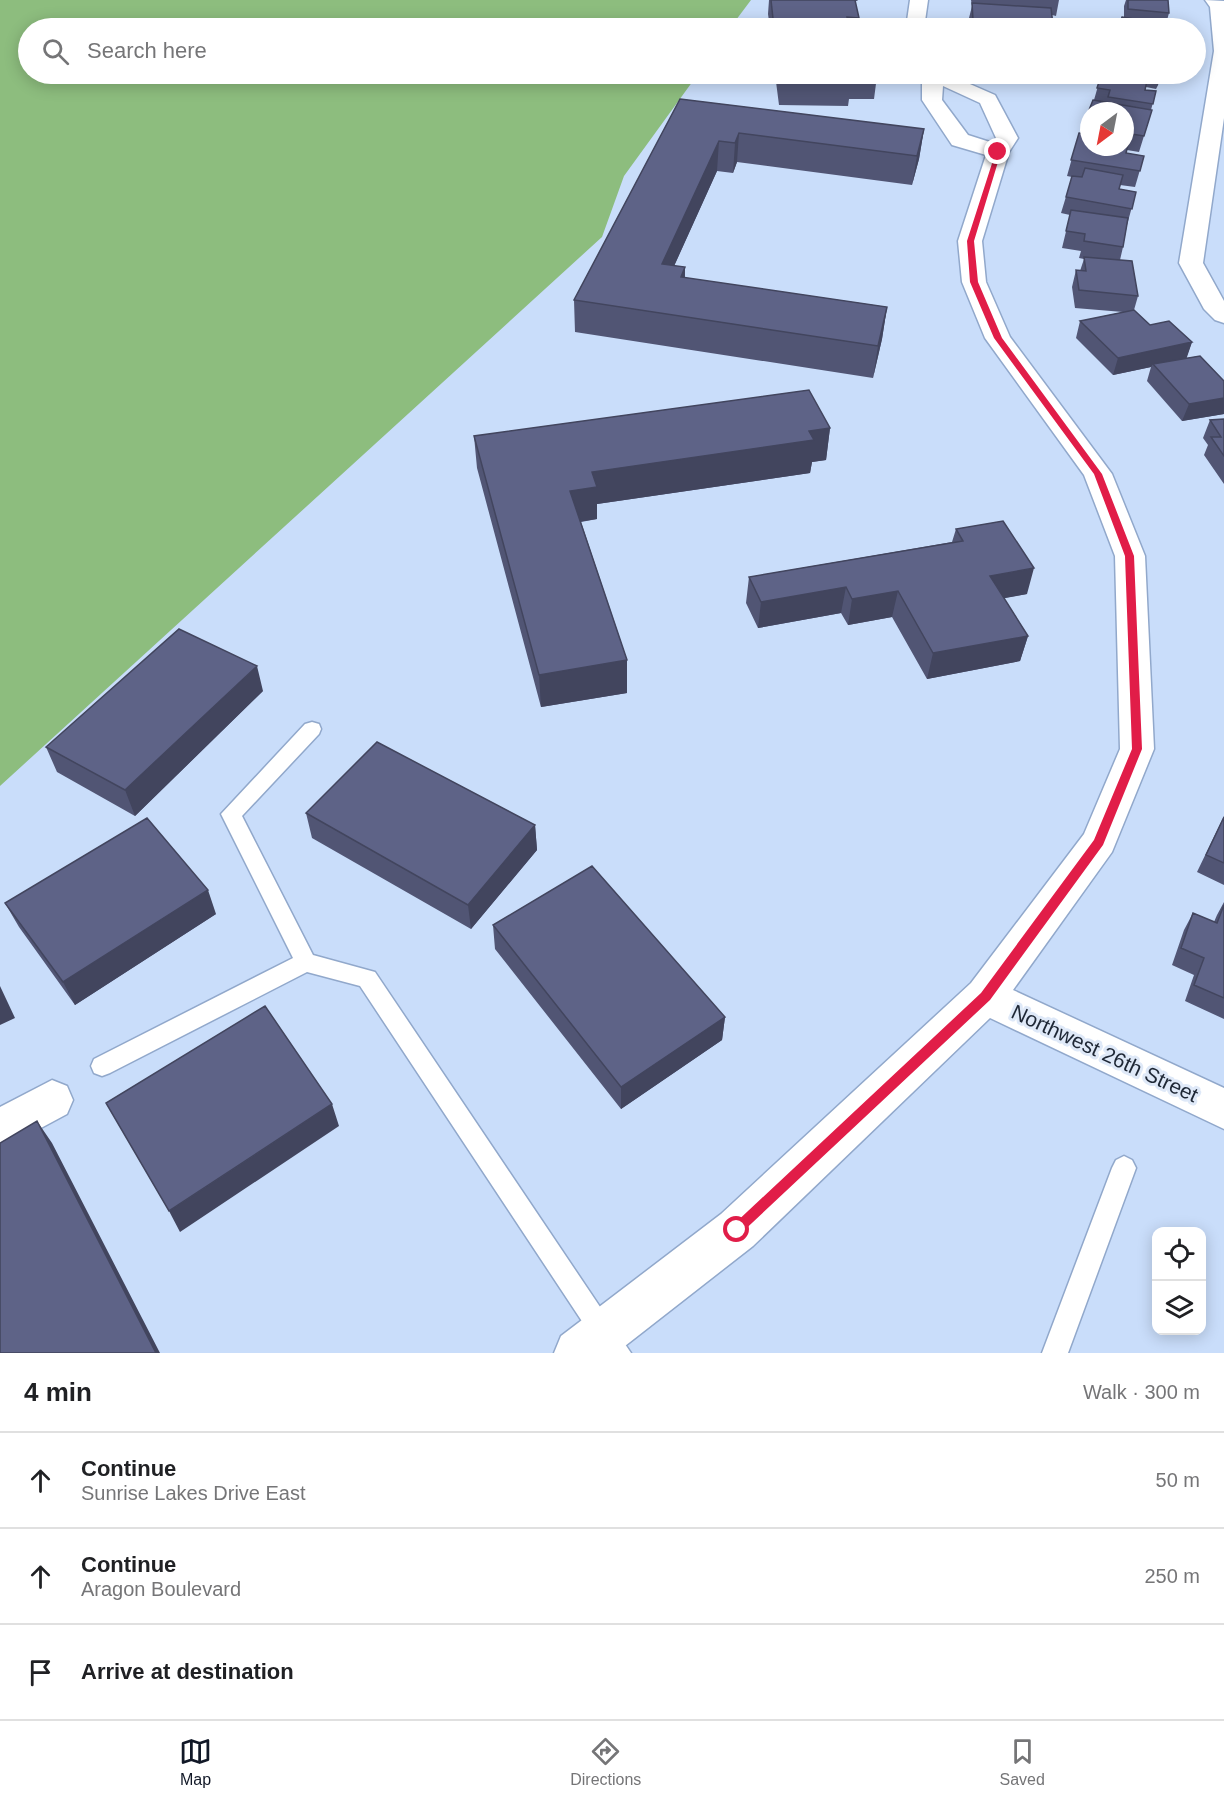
<!DOCTYPE html>
<html lang="en">
<head>
<meta charset="utf-8">
<style>
	:root { --surface:#fff; --page:#f2f2f2; --text:#202124; --muted:#757577; --line:#e0e0e0; --accent:#111827 }
	body { margin:0; font-family:Arial,sans-serif; background:var(--page); color:var(--text) }
	.controls { position:absolute; right:18px; bottom:18px; display:grid; overflow:hidden; border-radius:12px; box-shadow:0 3px 15px #0003 }
	.controls button { width:54px; height:54px; display:grid; place-items:center; padding:0; border:0; border-bottom:2px solid var(--line); background:var(--surface); color:var(--text); font:30px sans-serif }
	.compass { position:absolute; left:1080px; top:102px; width:54px; height:54px; border-radius:50%; background:var(--surface); box-shadow:0 3px 15px #0003; rotate:212deg }
	.stop { position:absolute; width:18px; height:18px; margin:-14px; border:4px solid #e11d48; border-radius:50%; background:#fff }
	.stop.end { background:#e11d48; border-color:#fff; box-shadow:0 2px 6px #0008 }
	.list { margin:0; padding:0; list-style:none }
	h2 { display:flex; justify-content:space-between; align-items:center; height:78px; margin:0; padding:0 24px; font-size:26px }
	h2 small { font-size:20px; font-weight:400; color:var(--muted) }
	.list li { display:grid; grid-template-columns:39px 1fr auto; gap:18px; align-items:center; box-sizing:border-box; height:96px; padding:0 24px; border-top:2px solid var(--line) }
	.list b { display:block; font-size:22px; white-space:nowrap }
	.list p { margin:0; font-size:20px; white-space:nowrap; color:var(--muted) }
	.list em { font-size:20px; font-style:normal; color:var(--muted) }
	.icon { flex:none; width:33px; height:33px; fill:none; stroke:currentColor; stroke-width:2; stroke-linecap:round; stroke-linejoin:round }
	.map { position:relative; flex:none; width:1224px; height:1353px; overflow:hidden }
	.search { position:absolute; background:var(--surface); box-shadow:0 3px 15px #0003; left:18px; right:18px; top:18px; height:66px; display:flex; align-items:center; gap:15px; box-sizing:border-box; padding:0 21px; border-radius:33px; color:var(--muted); font-size:22px }
	.sheet { height:366px; background:var(--surface) }
	nav { display:flex; justify-content:space-around; align-items:center; box-sizing:border-box; height:84px; border-top:2px solid var(--line); background:var(--surface); font-size:16px; color:var(--muted) }
	nav a { display:grid; justify-items:center; gap:3px }
	nav .on { color:var(--accent) }
	.map>svg:first-child { display:block }
</style>
</head>
<body>
<div class="map">
<svg width="1224" height="1353" viewBox="0 0 1224 1353">
	<rect width="100%" height="100%" fill="#c9ddfa"/>
	<!-- green -->
	<path fill="#8dbd7e" d="M 0,0 L 751,0 L 730,28 L 28,28 L 28,74 L 698,74 L 624,176 L 602,237 L 0,786 Z"/>
	<g fill="none" stroke-linecap="round" stroke-linejoin="round">
		<defs>
			<path id="service" d="M 312,722 L 319,724 L 321,729 L 319,734 L 242,816 L 313,955 L 375,972 L 631,1353 L 603,1353 L 360,986 L 307,972 L 110,1073 L 102,1076 L 94,1073 L 91,1066 L 94,1059 L 293,958 L 221,814 L 305,724 Z
				M 1124,1156 L 1132,1160 L 1136,1168 L 1068,1353 L 1042,1353 L 1112,1168 L 1116,1160 Z"/>
			<path id="minor" d="M 910,0 L 928,0 L 924,28 L 906,28 Z
				M 1205,0 L 1224,1 L 1224,118 L 1203,263 L 1224,301 L 1224,323 L 1215,320 L 1204,309 L 1179,263 L 1214,51 L 1210,7 Z
				M 922,74 L 947,74 L 995,95 L 1018,138 L 1009,152 L 982,241 L 986,282 L 1010,337 L 1112,474 L 1145,556 L 1154,749 L 1112,852 L 1013,990 L 1224,1088 L 1224,1129 L 990,1018 L 753,1246 L 616,1353 L 554,1353 L 561,1336 L 721,1214 L 971,983 L 1084,834 L 1120,749 L 1115,556 L 1084,475 L 985,338 L 962,282 L 958,241 L 986,155 L 952,145 L 922,100 ZM 943,86 L 980,103 L 996,138 L 993,143 L 968,135 L 942,100 Z
				M 52,1080 L 67,1086 L 73,1100 L 67,1114 L 0,1150 L 0,1107 Z"/>
		</defs>
		<!-- service casing -->
		<use href="#service" stroke="#91a8cb" stroke-width="3"/>
		<!-- minor casing -->
		<use href="#minor" stroke="#91a8cb" stroke-width="3"/>
		<!-- service -->
		<use href="#service" fill="#fff" fill-rule="evenodd"/>
		<!-- minor -->
		<use href="#minor" fill="#fff" fill-rule="evenodd"/>
	</g>
	<!-- wall -->
	<path fill="#515574" fill-rule="evenodd" d="M 769,0 L 858,0 L 857,1 L 855,1 L 859,18 L 857,28 L 770,28 L 768,14 Z
		M 971,0 L 1059,0 L 1056,16 L 1052,15 L 1053,25 L 1053,28 L 970,28 L 969,18 L 972,6 Z
		M 1126,0 L 1168,0 L 1169,13 L 1166,24 L 1124,18 L 1124,6 Z
		M 775,74 L 877,74 L 877,76 L 874,99 L 849,99 L 848,106 L 779,105 Z
		M 1091,74 L 1163,74 L 1156,89 L 1146,87 L 1145,90 L 1156,91 L 1151,110 L 1152,110 L 1139,152 L 1127,150 L 1126,153 L 1144,156 L 1135,187 L 1120,185 L 1119,189 L 1136,192 L 1127,225 L 1123,247 L 1120,260 L 1132,261 L 1138,296 L 1134,310 L 1150,325 L 1169,321 L 1192,342 L 1186,358 L 1200,356 L 1224,381 L 1224,414 L 1182,421 L 1147,381 L 1151,367 L 1113,375 L 1076,338 L 1080,321 L 1123,312 L 1075,308 L 1072,287 L 1076,270 L 1080,271 L 1084,259 L 1079,258 L 1081,251 L 1062,248 L 1070,215 L 1061,213 L 1072,177 L 1067,176 L 1079,133 L 1081,133 L 1083,125 L 1093,100 L 1094,100 L 1100,79 L 1091,77 ZM 1089,111 L 1125,111 L 1125,147 L 1089,147 Z
		M 680,99 L 924,129 L 919,159 L 912,185 L 737,162 L 733,173 L 717,171 L 674,266 L 685,267 L 685,278 L 887,307 L 882,339 L 873,378 L 575,332 L 574,300 Z
		M 1224,419 L 1224,484 L 1204,455 L 1208,445 L 1203,438 L 1210,420 Z
		M 830,428 L 826,460 L 812,462 L 810,473 L 597,504 L 597,519 L 581,522 L 627,660 L 627,693 L 541,707 L 477,468 L 474,436 Z
		M 956,529 L 1027,594 L 1004,598 L 1028,636 L 1020,661 L 927,679 L 892,617 L 848,625 L 841,613 L 758,628 L 746,603 L 749,577 L 952,542 Z
		M 263,691 L 135,816 L 57,772 L 46,747 Z
		M 306,813 L 535,825 L 537,850 L 471,929 L 312,838 Z
		M 1224,816 L 1224,885 L 1197,872 Z
		M 1224,902 L 1224,1019 L 1185,1001 L 1194,975 L 1172,965 L 1184,930 L 1193,913 L 1214,922 L 1217,915 Z
		M 5,903 L 216,914 L 75,1005 L 19,927 Z
		M 493,925 L 725,1017 L 722,1040 L 621,1109 L 495,949 Z"/>
	<!-- shaded-wall -->
	<path fill="#42455e" d="M 1161,74 L 1163,74 L 1156,89 Z
		M 924,129 L 919,159 L 912,185 L 917,156 Z
		M 739,133 L 737,162 L 733,173 L 735,143 Z
		M 719,141 L 717,171 L 661,295 L 662,264 Z
		M 685,267 L 684,298 L 681,277 Z
		M 887,307 L 882,339 L 873,378 L 878,346 Z
		M 1192,342 L 1186,360 L 1153,364 L 1151,367 L 1113,375 L 1118,358 Z
		M 1224,398 L 1224,414 L 1182,421 L 1189,404 Z
		M 830,428 L 826,460 L 812,462 L 810,473 L 597,504 L 597,519 L 571,523 L 570,491 L 592,472 L 809,431 Z
		M 1034,568 L 1027,594 L 983,602 L 990,576 Z
		M 846,587 L 841,613 L 758,628 L 761,602 Z
		M 898,591 L 892,617 L 848,625 L 852,599 Z
		M 1028,636 L 1020,661 L 927,679 L 933,653 Z
		M 627,660 L 627,693 L 541,707 L 539,675 Z
		M 257,666 L 263,691 L 135,816 L 125,790 Z
		M 535,825 L 537,850 L 471,929 L 468,905 Z
		M 208,890 L 216,914 L 75,1005 L 63,982 Z
		M 0,986 L 15,1018 L 0,1025 Z
		M 725,1017 L 722,1040 L 621,1109 L 621,1087 Z
		M 332,1104 L 339,1126 L 180,1232 L 169,1211 Z
		M 37,1121 L 52,1143 L 160,1353 L 156,1353 Z"/>
	<!-- building -->
	<path fill="#5e6387" stroke="#42455e" stroke-width="1.5" d="M 771,0 L 855,0 L 859,18 L 847,17 L 849,28 L 774,28 Z
		M 1128,0 L 1168,0 L 1169,13 L 1128,9 Z
		M 972,3 L 1051,8 L 1053,25 L 973,20 Z
		M 1122,17 L 1170,25 L 1169,28 L 1118,28 Z
		M 780,74 L 877,74 L 877,76 L 849,76 L 851,83 L 781,82 Z
		M 1113,74 L 1128,74 L 1148,76 L 1145,90 L 1156,91 L 1153,104 L 1108,97 L 1110,90 L 1097,88 L 1101,76 L 1112,78 Z
		M 680,99 L 924,129 L 917,156 L 739,133 L 735,143 L 719,141 L 662,264 L 685,267 L 681,277 L 887,307 L 878,346 L 574,300 Z
		M 1093,100 L 1152,110 L 1144,136 L 1125,133 L 1125,111 L 1089,111 L 1089,126 L 1083,125 Z
		M 1079,133 L 1089,135 L 1089,147 L 1125,147 L 1125,140 L 1129,141 L 1126,153 L 1144,156 L 1140,171 L 1071,160 Z
		M 1085,168 L 1123,175 L 1119,189 L 1136,192 L 1132,209 L 1066,197 L 1072,176 L 1082,177 Z
		M 1071,210 L 1128,218 L 1123,247 L 1084,241 L 1085,234 L 1066,231 Z
		M 1084,257 L 1132,261 L 1138,296 L 1079,290 L 1076,270 L 1086,271 Z
		M 1134,310 L 1150,325 L 1169,321 L 1192,342 L 1118,358 L 1080,321 Z
		M 1200,356 L 1224,381 L 1224,398 L 1189,404 L 1153,364 Z
		M 809,390 L 830,428 L 809,431 L 814,440 L 592,472 L 597,487 L 570,491 L 627,660 L 539,675 L 474,436 Z
		M 1224,419 L 1224,456 L 1211,437 L 1221,437 L 1210,420 Z
		M 1003,521 L 1034,568 L 990,576 L 1028,636 L 933,653 L 898,591 L 852,599 L 846,587 L 761,602 L 749,577 L 963,541 L 956,529 Z
		M 179,629 L 257,666 L 125,790 L 46,747 Z
		M 377,742 L 535,825 L 468,905 L 306,813 Z
		M 1224,817 L 1224,863 L 1206,855 Z
		M 147,818 L 208,890 L 63,982 L 5,903 Z
		M 592,866 L 725,1017 L 621,1087 L 493,925 Z
		M 1224,905 L 1224,998 L 1194,985 L 1204,958 L 1181,948 L 1193,913 L 1217,923 Z
		M 265,1006 L 332,1104 L 169,1211 L 106,1103 Z
		M 37,1121 L 156,1353 L 0,1353 L 0,1143 Z"/>
	<!-- route -->
	<path fill="#e11d48" d="M 996,151 L 1001,152 L 974,241 L 978,282 L 1002,338 L 1102,474 L 1134,556 L 1142,749 L 1103,845 L 990,1000 L 737,1237 L 730,1230 L 732,1226 L 981,993 L 1094,840 L 1132,749 L 1125,556 L 1094,474 L 994,338 L 970,282 L 967,241 Z"/>
	<g text-anchor="middle" dominant-baseline="central" stroke-width="6" stroke-linejoin="round" paint-order="stroke">
		<!-- near-street labels -->
		<g font-size="21" fill="#1e2735" stroke="#dfe9f8">
			<text transform="translate(1105 1053) rotate(25)">Northwest 26th Street</text>
		</g>
	</g>
</svg>
<div class="controls">
<button><svg class="icon" aria-label="locate" viewBox="0 0 24 24"><circle cx="12" cy="12" r="6"/><path d="M12 2v4M12 18v4M2 12h4M18 12h4"/></svg></button>
<button><svg class="icon" aria-label="layers" viewBox="0 0 24 24"><path d="M12 4l9 5-9 5-9-5zM3 14l9 5 9-5"/></svg></button>
</div>
<svg class="compass" viewBox="-18 -18 36 36"><path d="M0-13l5 13h-10z" fill="#e53935"/><path d="M0 13l5-13h-10z" fill="#757577"/></svg>
<div class="stop" style="left:737px;top:1230px"></div>
<div class="stop end" style="left:998px;top:152px"></div>
<div class="search"><svg class="icon" aria-label="search" viewBox="0 0 24 24"><circle cx="10" cy="10" r="6"/><path d="M15 15l6 6"/></svg>Search here</div>
</div>
<section class="sheet">
<h2>4 min<small>Walk · 300 m</small></h2>
<ul class="list">
<li><svg class="icon" aria-label="ahead" viewBox="0 0 24 24"><path d="M12 20V5M6 11l6-6 6 6"/></svg><div><b>Continue</b><p>Sunrise Lakes Drive East</p></div><em>50 m</em></li>
<li><svg class="icon" aria-label="ahead" viewBox="0 0 24 24"><path d="M12 20V5M6 11l6-6 6 6"/></svg><div><b>Continue</b><p>Aragon Boulevard</p></div><em>250 m</em></li>
<li><svg class="icon" aria-label="arrive" viewBox="0 0 24 24"><path d="M6 21V4h12l-3 4 3 4H6"/></svg><div><b>Arrive at destination</b></div></li>
</ul>
</section>
<nav>
<a class="on"><svg class="icon" aria-label="map" viewBox="0 0 24 24"><path d="M3 6l6-2 6 2 6-2v14l-6 2-6-2-6 2zM9 4v14M15 6v14"/></svg>Map</a>
<a><svg class="icon" aria-label="directions" viewBox="0 0 24 24"><path d="M12 3l9 9-9 9-9-9zM9 14v-3h6M13 9l2 2-2 2"/></svg>Directions</a>
<a><svg class="icon" aria-label="saved" viewBox="0 0 24 24"><path d="M7 4h10v16l-5-4-5 4z"/></svg>Saved</a>
</nav>
</body>
</html>
